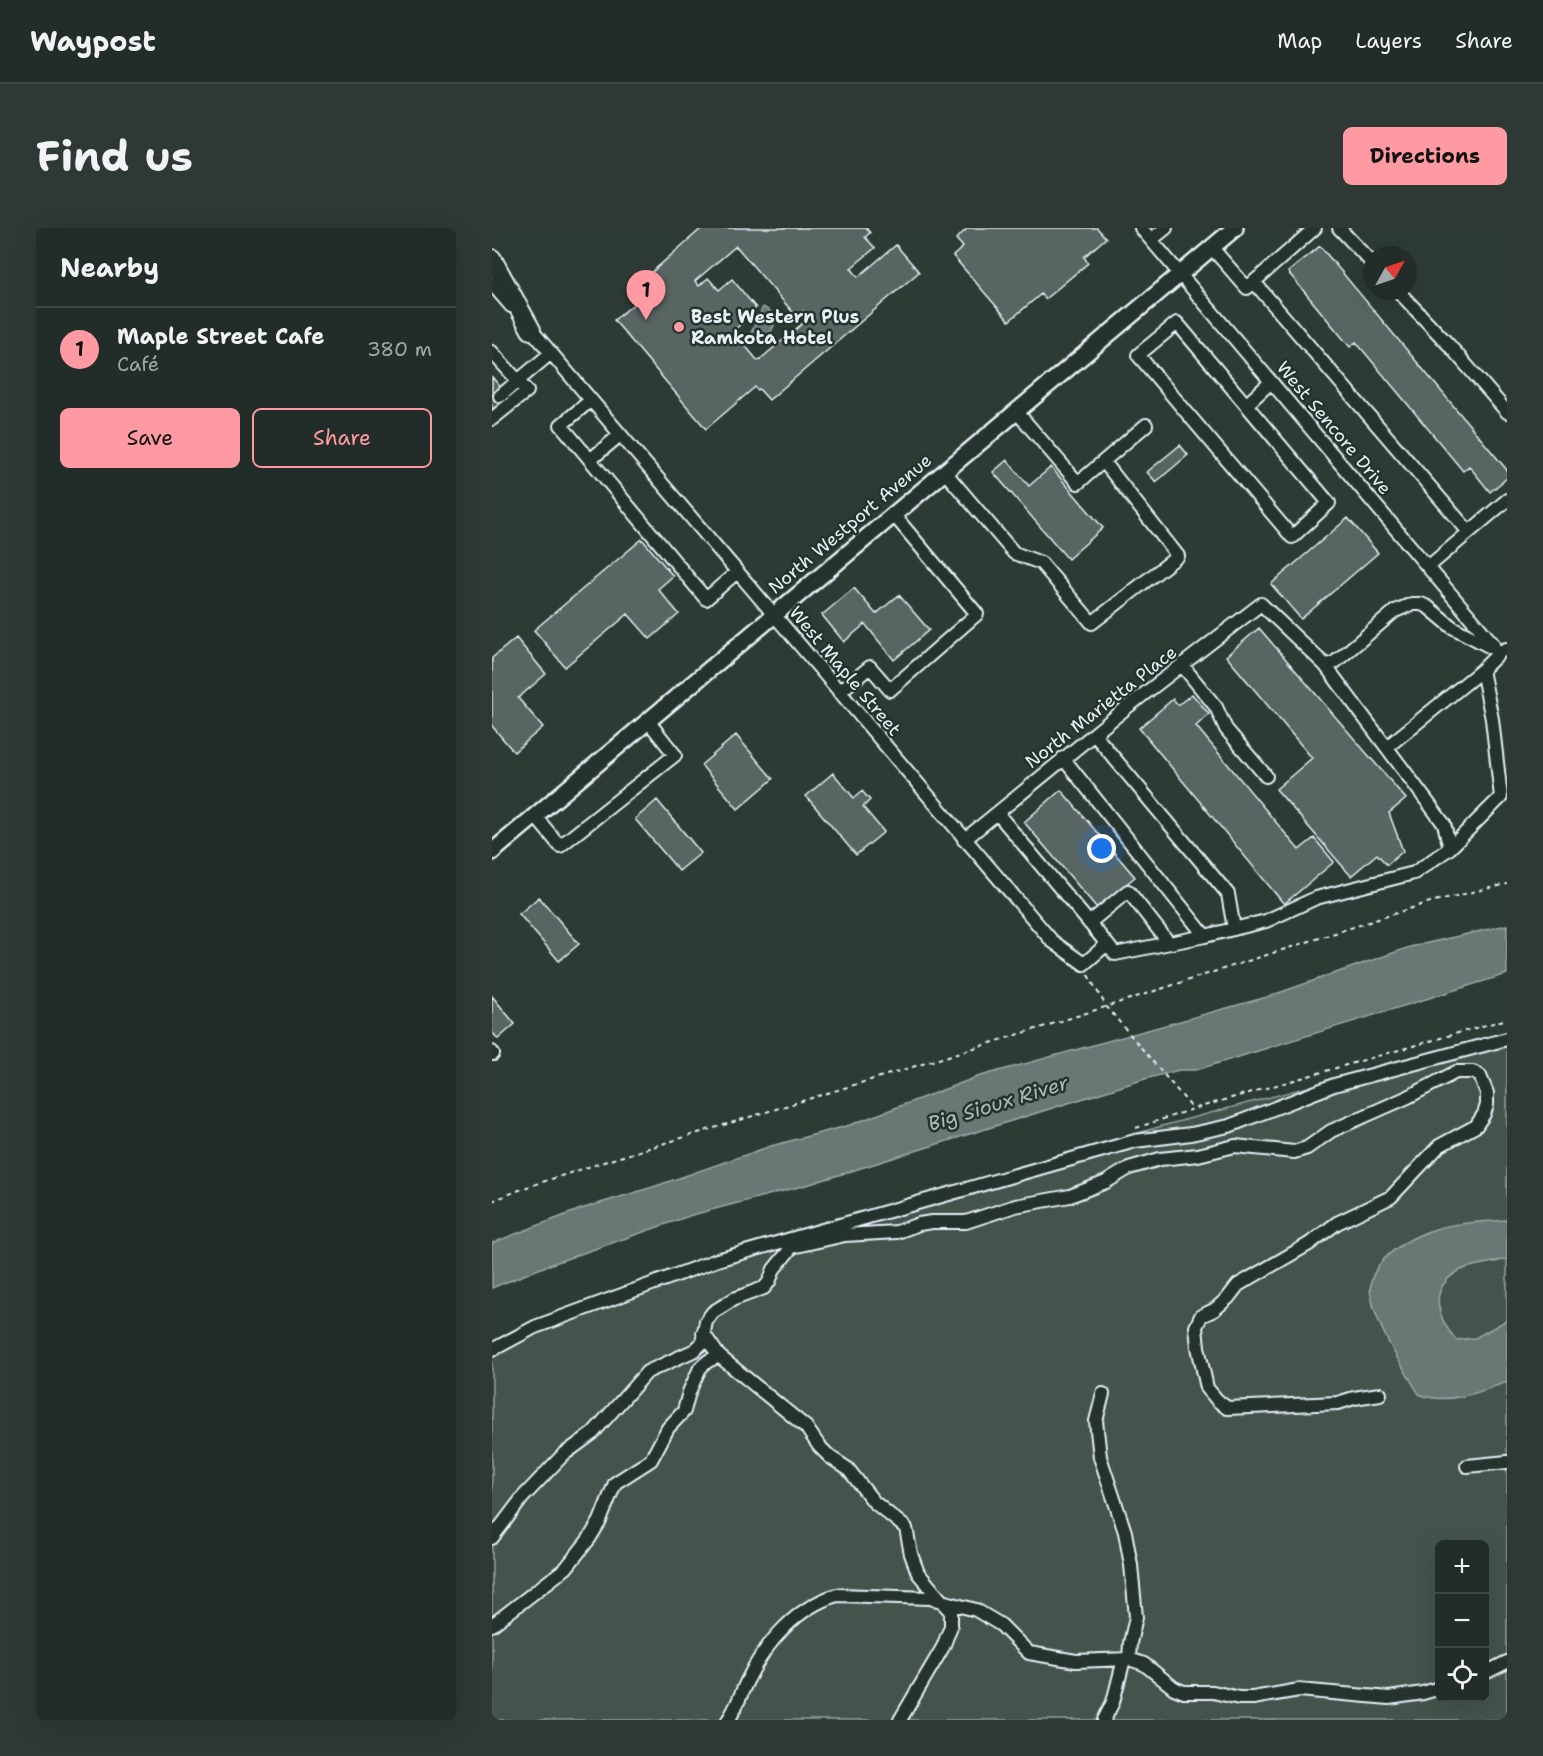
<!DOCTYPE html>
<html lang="en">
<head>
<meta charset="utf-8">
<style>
	:root { --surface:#222c28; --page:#2e3834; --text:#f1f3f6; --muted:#a2a7a8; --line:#3f4845; --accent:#ff9aa2 }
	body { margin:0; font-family:"Shantell Sans",sans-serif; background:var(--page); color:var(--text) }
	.controls { position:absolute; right:18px; bottom:18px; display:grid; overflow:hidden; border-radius:9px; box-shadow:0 6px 24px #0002 }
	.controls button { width:54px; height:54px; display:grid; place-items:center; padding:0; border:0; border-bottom:2px solid var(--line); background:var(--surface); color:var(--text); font:30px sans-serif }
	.compass { position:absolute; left:871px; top:18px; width:54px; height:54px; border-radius:50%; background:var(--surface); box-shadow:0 6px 24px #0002; rotate:50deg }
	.you { position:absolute; left:610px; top:621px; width:21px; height:21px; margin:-15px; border:4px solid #fff; border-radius:50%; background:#1a73e8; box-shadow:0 0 0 9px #1a73e833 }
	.badge { display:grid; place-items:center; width:39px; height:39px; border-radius:50%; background:var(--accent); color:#111; font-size:20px; font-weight:700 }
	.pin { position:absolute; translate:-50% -50px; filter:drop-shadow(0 2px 3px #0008) }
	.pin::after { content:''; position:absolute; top:32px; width:21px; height:18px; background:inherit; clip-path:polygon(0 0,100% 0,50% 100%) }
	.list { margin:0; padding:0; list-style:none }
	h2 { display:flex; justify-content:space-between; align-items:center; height:78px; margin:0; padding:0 24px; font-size:26px }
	h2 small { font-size:20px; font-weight:400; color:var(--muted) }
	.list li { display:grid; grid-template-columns:39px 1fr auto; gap:18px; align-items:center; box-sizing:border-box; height:84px; padding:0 24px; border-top:2px solid var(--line) }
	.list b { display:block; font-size:22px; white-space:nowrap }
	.list p { margin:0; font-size:20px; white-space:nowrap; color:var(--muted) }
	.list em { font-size:20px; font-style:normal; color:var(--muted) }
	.actions { display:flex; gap:12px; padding:18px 24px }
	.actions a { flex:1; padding:14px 0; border:2px solid var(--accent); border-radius:9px; text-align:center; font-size:21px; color:var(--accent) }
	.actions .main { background:var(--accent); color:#111 }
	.icon { flex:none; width:33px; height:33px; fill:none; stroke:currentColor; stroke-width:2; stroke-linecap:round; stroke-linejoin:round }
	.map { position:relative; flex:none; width:1015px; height:1492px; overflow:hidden; border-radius:9px }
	header { display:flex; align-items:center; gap:36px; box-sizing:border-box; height:84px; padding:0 30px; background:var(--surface); border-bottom:2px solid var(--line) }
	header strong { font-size:28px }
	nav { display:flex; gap:33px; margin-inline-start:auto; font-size:21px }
	.intro { display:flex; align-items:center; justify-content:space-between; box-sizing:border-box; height:144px; padding:0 36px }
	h1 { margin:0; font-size:42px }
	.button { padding:15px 27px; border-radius:9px; background:var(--accent); color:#111; font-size:21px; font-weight:700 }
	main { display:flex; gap:36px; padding:0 36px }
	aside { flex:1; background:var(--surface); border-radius:9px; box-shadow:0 6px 24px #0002 }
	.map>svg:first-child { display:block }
</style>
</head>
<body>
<header>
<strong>Waypost</strong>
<nav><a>Map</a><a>Layers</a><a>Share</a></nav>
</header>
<div class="intro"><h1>Find us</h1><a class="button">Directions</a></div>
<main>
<aside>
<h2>Nearby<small></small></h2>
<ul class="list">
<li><span class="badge">1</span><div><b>Maple Street Cafe</b><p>Café</p></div><em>380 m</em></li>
</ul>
<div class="actions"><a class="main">Save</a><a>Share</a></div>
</aside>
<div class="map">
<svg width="1015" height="1492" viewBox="0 0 1015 1492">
	<rect width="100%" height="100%" fill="#2e3b35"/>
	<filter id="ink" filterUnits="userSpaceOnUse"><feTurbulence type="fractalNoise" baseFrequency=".0167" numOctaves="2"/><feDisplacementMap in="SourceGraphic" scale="12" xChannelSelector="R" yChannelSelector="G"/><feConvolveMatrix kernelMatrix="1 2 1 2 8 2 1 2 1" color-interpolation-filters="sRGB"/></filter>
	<g filter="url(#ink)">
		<!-- green -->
		<path fill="#45524e" stroke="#96a2a3" stroke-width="1.5" fill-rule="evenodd" d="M 1015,806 L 1015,1492 L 0,1492 L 0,1116 L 35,1097 L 407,976 L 670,898 ZM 948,1316 L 993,1316 L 993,1470 L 948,1470 Z"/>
		<!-- water -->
		<path fill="#6b7775" stroke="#9da8a9" stroke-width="1.5" d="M 271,79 L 282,86 C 285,98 277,111 266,114 L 260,111 L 259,105 C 263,96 266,88 271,79 Z
			M 1015,697 L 1015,746 L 704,842 L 687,842 L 653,851 L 318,956 L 200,987 L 54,1038 L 0,1060 L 0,1015 L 89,981 L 164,958 L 279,918 L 358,897 L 485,849 L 775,769 L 918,719 Z
			M 1015,992 L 1015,1031 C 1001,1035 976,1037 965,1044 C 935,1062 946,1090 964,1112 L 983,1110 L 1015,1092 L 1015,1154 C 987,1164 955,1178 927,1166 C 910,1138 885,1100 879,1068 C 872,1034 919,1007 947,1000 C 968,994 993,994 1015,992 Z"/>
		<!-- building -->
		<path fill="#596563" stroke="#e8f1f8" stroke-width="1.5" fill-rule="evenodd" d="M 210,0 L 374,0 L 378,5 L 373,9 L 383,20 L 359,40 L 366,49 L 404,17 L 427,44 L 277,172 L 267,161 L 265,162 L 263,159 L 214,201 L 122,92 L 143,75 L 135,66 ZM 244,18 L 304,88 L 311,83 L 317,90 L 266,133 L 241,103 L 251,94 L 249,92 L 264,80 L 240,51 L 227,62 L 216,50 L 207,58 L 203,53 Z
			M 476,0 L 605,0 L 614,10 L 592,29 L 596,35 L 553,71 L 549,66 L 517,93 L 461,28 L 471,19 L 464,11 Z
			M 828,18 L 1015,242 L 1015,250 L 998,264 L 977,238 L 971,243 L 864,114 L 858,119 L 796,44 Z
			M 0,149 L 12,163 L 7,167 L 13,174 L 0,185 Z
			M 688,217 L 696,227 L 664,254 L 655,244 Z
			M 515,232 L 537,258 L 559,239 L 611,300 L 576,331 L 501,244 Z
			M 856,290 L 886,325 L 809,391 L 779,356 Z
			M 150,311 L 181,348 L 166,361 L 187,386 L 158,411 L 136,386 L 73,439 L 42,402 Z
			M 362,360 L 384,386 L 407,367 L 437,402 L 402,432 L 373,396 L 352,414 L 330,387 Z
			M 767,400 L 914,571 L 897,585 L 911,623 L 895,637 L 885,626 L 859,648 L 784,561 L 820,530 L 734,428 Z
			M 24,410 L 54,446 L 26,470 L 51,499 L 22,524 L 0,498 L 0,430 Z
			M 700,466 L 717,486 L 704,498 L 807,622 L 822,610 L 842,634 L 792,676 L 647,500 L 681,471 L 686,477 Z
			M 244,507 L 281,551 L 246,581 L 209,537 Z
			M 341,545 L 362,570 L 370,563 L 378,572 L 371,579 L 392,604 L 364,627 L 314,568 Z
			M 569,562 L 643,649 L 605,680 L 532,594 Z
			M 165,572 L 209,625 L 187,643 L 143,591 Z
			M 47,669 L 87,716 L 67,733 L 27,686 Z
			M 0,768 L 23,796 L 6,811 L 0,804 Z"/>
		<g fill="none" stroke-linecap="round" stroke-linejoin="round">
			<!-- minor-tunnel -->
			<path stroke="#4a5652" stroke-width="12" stroke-dasharray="12 6" stroke-linecap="butt" d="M 0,176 L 8,168"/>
			<defs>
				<path id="minor" d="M 649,0 L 1001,416
					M 847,0 L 880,35
					M 659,12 L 674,0
					M 720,20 L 755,60 L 823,0
					M 762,54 L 977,304
					M 0,56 L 19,78
					M 906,63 L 956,116 L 1015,184
					M 685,95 L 837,275 L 800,309 L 646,127 Z
					M 36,98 L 560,713 L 592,736 L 615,716 L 623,726 L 713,708
					M 0,124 L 35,163 L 0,191
					M 8,168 L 59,125
					M 99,172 L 69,197 L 214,371 L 245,344
					M 754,177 L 779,154
					M 524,183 L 586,255 L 654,197
					M 98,232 L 128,207
					M 452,243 L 522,325 L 549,335 L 600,395 L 686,328 L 612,234
					M 936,339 L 1015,272
					M 690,437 L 724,479 L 734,501 L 774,548
					M 347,464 L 378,439 L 398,462 L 485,386 L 401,286
					M 602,506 L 736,666 L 742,701
					M 895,519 L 990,442
					M 571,530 L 713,708 L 774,693 L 824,670 L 922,645 L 958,620 L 952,596 L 833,437
					M 505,585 L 615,716
					M 43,588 L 68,618 L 183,527 L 156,493
					M 472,612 L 634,480 L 769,376 L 833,437 L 842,435 L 903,383 L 920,376 L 929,376 L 936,379 L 960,399 L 1008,424
					M 958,620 L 1009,569 L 1000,491 L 990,442 L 1008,424 L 1014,421
					M 597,695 L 636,663 L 677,715
					M 0,824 L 1,826
					M 211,1105 L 227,1128 L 314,1199 L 327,1218 L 338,1229 L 356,1241 L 382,1274 L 414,1300 L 419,1326 L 426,1345 L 459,1384 L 459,1398 L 451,1419 L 408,1492
					M 0,1122 L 43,1099 L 225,1032 L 643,913 L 699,906 L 737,898 L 842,857 L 1015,811
					M 611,1166 L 604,1193 L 608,1229 L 633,1304 L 639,1337 L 644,1389 L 638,1415 L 637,1431
					M 975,1238 L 1015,1234
					M 0,1310 L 31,1269 L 71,1227 L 101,1205 L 155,1144 L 203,1122 L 210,1115 L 214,1093 L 221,1084 L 242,1071 L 272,1060 L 277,1054 L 282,1041 L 300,1019 L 353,1007 L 405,1004 L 427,996 L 440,994 L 474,994 L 523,978 L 578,968 L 614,954 L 637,940 L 668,931 L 706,927 L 743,918 L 802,924 L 815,920 L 839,903 L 916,869 L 964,844 L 981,844 L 988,848 L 995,865 L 995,877 L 992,886 L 984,898 L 947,918 L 899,969 L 845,995 L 817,1016 L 746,1057 L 736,1070 L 722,1082 L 709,1088 L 704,1099 L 706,1119 L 715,1160 L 725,1172 L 735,1180 L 846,1175 L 862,1170 L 888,1166
					M 0,1397 L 74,1340 L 97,1311 L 108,1293 L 123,1255 L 159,1232 L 176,1200 L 192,1183 L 197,1164 L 208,1140 L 216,1133 L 227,1128
					M 993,1445 L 1015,1434
					M 236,1492 C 245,1480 249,1464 256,1451 C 274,1414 305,1379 345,1367 L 438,1370 L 484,1382 L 509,1397 L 537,1425 L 584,1433 L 637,1431 L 652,1436 L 682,1460 L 692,1464 L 721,1464 L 747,1470 L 761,1470 L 807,1462 L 897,1470 L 931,1465 L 948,1460
					M 612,1492 L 621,1474 L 632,1431"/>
				<path id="major" d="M 0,624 L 743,0"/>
				<path id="highway" d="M 0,31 L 39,102"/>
			</defs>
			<!-- minor casing -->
			<use href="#minor" stroke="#e8f1f8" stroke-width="16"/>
			<!-- major casing -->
			<use href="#major" stroke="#e8f1f8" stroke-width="20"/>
			<!-- highway casing -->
			<use href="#highway" stroke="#e8f1f8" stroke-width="22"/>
			<!-- path -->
			<path stroke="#e8f1f8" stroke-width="2" stroke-dasharray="4.5 4.5" stroke-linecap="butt" d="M 596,747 L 614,778 L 701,881
				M 644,900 L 701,881 L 1015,791
				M 0,973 L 35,959 L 118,932 L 557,797 L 874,695 L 938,674 L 1015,656"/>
			<!-- minor -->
			<use href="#minor" stroke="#26332d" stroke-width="12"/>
			<!-- major -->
			<use href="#major" stroke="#26332d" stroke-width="15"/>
			<!-- highway -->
			<use href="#highway" stroke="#26332d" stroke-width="18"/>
		</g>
	</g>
	<!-- markers -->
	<circle fill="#ff9aa2" stroke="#26332d" stroke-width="2" cx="187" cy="99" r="6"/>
	<g text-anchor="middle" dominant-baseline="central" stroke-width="5" stroke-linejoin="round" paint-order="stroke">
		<!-- poi labels -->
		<g font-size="18" font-weight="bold" fill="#e8f1f8" stroke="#26332d" text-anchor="start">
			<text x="199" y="89">Best Western Plus<tspan x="199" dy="21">Ramkota Hotel</tspan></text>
		</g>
		<!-- street labels -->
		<g font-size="18" fill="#e8f1f8" stroke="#26332d">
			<text transform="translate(842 200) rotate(50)">West Sencore Drive</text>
			<text transform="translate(358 296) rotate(-40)">North Westport Avenue</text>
			<text transform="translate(353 443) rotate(50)">West Maple Street</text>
			<text transform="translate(609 479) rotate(-38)">North Marietta Place</text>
		</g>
		<!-- water labels -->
		<g font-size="20" font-style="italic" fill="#b0babd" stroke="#26332d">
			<text transform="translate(506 875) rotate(-17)">Big Sioux River</text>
		</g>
	</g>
</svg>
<div class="controls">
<button>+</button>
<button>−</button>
<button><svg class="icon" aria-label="locate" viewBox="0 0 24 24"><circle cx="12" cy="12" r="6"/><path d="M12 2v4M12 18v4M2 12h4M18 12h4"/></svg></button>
</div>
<svg class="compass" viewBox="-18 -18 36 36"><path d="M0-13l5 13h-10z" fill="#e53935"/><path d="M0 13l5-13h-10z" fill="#a2a7a8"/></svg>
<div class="you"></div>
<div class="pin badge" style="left:154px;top:92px">1</div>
</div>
</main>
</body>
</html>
